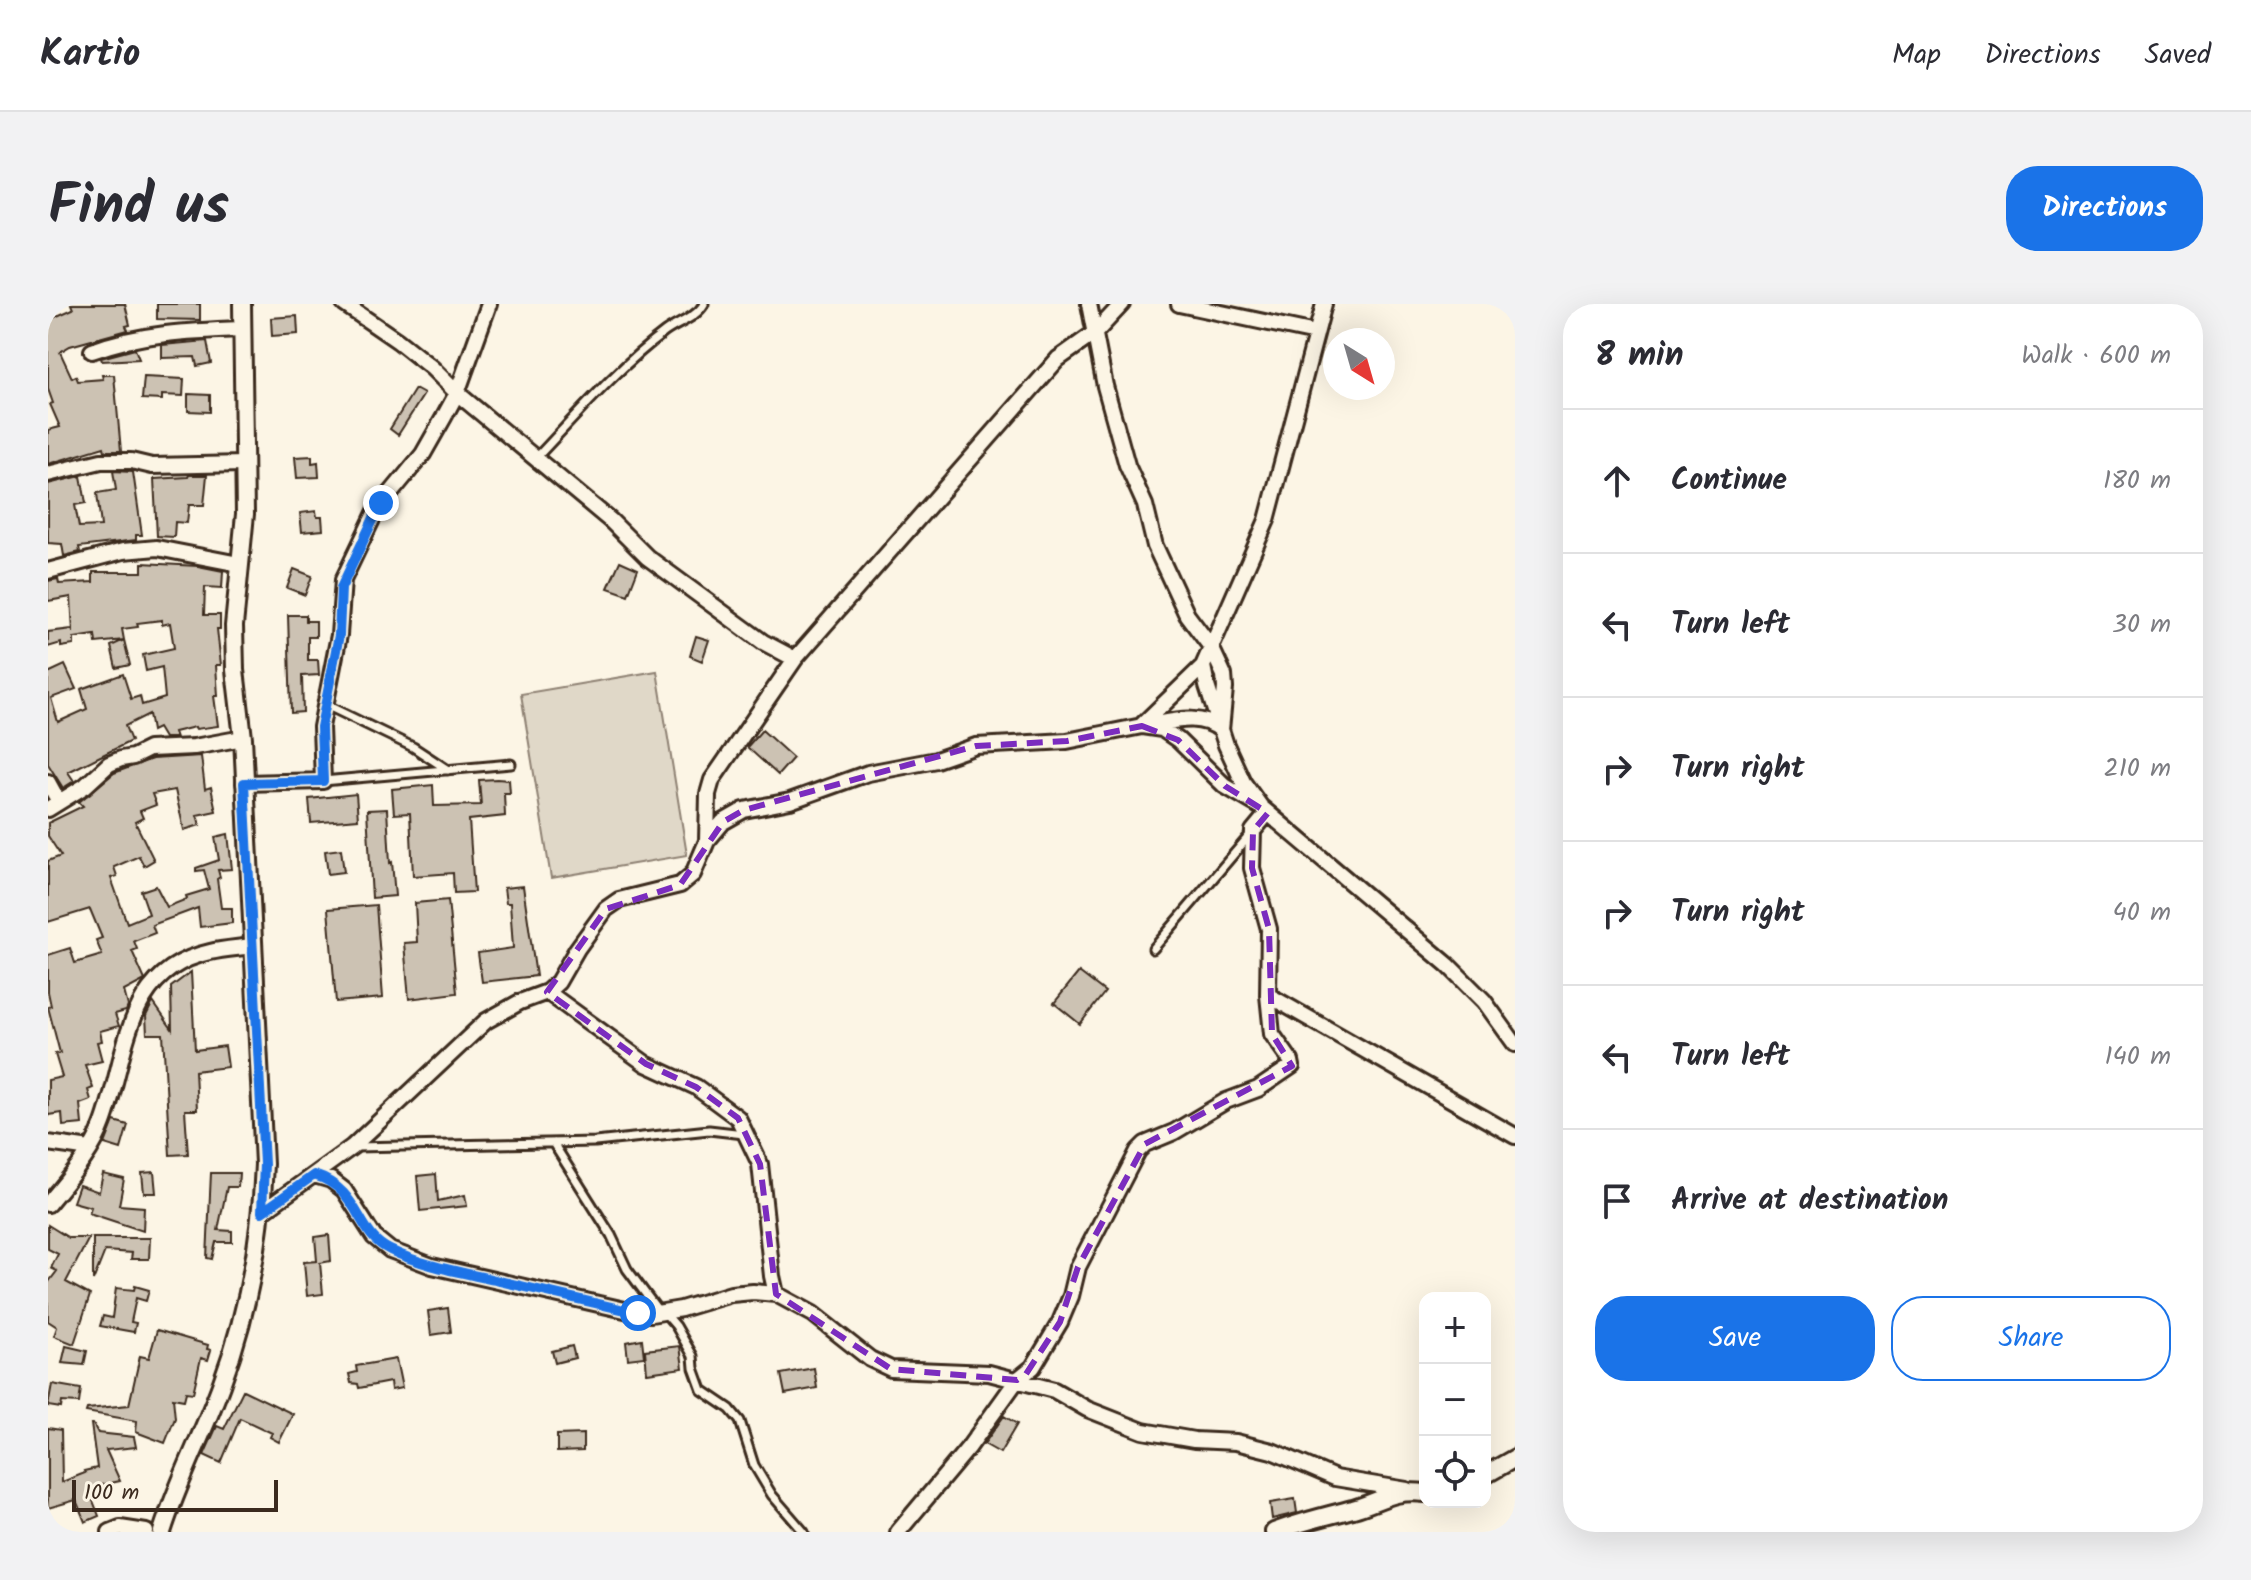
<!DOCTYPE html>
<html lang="en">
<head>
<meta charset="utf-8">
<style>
	:root { --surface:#fff; --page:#f2f2f3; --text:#2b2b33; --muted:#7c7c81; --line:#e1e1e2; --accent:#1a73e8 }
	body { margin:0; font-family:Kalam,sans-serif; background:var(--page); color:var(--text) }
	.controls { position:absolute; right:24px; bottom:24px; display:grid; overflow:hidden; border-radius:16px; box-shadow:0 8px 32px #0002 }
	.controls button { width:72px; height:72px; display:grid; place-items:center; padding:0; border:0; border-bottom:2px solid var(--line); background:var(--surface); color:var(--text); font:40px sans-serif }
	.compass { position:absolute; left:1275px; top:24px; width:72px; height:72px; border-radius:50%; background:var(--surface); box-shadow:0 8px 32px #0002; rotate:143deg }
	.scale { position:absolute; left:24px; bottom:20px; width:206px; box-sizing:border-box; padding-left:8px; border:4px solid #3b2a1e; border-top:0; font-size:22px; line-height:28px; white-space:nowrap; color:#3b2a1e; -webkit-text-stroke:6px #fcf5e5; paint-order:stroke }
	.stop { position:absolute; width:24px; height:24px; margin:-18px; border:6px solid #1a73e8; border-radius:50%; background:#fff }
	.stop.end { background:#1a73e8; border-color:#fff; box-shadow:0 2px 8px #0008 }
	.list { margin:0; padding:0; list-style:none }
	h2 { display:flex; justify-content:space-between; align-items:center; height:104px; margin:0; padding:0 32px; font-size:34px }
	h2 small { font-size:26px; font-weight:400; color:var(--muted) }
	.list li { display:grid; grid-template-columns:52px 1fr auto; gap:24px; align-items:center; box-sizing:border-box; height:144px; padding:0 32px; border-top:2px solid var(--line) }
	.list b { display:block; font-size:30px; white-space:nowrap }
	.list em { font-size:26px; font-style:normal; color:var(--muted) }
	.actions { display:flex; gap:16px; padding:24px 32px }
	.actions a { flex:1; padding:18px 0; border:2px solid var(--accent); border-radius:32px; text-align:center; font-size:28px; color:var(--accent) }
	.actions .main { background:var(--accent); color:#fff }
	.icon { flex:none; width:44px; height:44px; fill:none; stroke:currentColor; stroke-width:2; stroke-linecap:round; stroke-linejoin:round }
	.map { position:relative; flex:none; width:1467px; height:1228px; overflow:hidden; border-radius:32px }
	header { display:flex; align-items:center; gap:48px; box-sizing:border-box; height:112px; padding:0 40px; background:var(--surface); border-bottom:2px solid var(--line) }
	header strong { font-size:38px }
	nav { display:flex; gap:44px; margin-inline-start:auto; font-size:28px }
	.intro { display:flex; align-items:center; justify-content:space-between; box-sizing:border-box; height:192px; padding:0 48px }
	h1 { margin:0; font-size:56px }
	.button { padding:20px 36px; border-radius:32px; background:var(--accent); color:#fff; font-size:28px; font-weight:700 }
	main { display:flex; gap:48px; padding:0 48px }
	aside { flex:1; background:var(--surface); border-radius:32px; box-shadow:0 8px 32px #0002 }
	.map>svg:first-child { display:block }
</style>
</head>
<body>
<header>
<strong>Kartio</strong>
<nav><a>Map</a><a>Directions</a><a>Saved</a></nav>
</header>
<div class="intro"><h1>Find us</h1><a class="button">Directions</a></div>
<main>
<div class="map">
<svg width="1467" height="1228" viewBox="0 0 1467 1228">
	<rect width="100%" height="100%" fill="#fcf5e5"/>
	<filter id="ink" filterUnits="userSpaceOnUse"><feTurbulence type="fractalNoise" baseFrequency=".0125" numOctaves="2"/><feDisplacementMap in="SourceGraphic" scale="16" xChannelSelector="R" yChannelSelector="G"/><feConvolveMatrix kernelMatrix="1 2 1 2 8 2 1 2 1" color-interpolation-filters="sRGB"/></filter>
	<g filter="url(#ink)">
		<!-- green -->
		<path fill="#e0d8c8" stroke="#8e8173" stroke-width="2" d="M 609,367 L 639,551 L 503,574 L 473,390 Z"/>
		<!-- building -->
		<path fill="#ccc2b3" stroke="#3b2a1e" stroke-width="2" d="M 23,0 L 77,0 L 82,21 L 78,22 L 80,26 L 22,42 L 12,48 L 24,74 L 28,72 L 30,77 L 55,75 L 54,71 L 66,71 L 73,147 L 57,147 L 56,143 L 0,160 L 0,126 L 12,123 L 2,100 L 5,99 L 0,85 L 0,16 L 25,5 Z
			M 109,0 L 152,0 L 152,16 L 109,15 Z
			M 249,12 L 250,30 L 224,32 L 223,14 Z
			M 159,37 L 163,59 L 149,62 L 147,53 L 114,54 L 114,41 Z
			M 87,45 L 91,55 L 54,57 L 53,54 Z
			M 96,73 L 136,75 L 135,92 L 114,91 L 114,96 L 94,95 Z
			M 367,85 L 376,90 L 350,131 L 342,125 Z
			M 140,90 L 162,91 L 162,108 L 140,107 Z
			M 264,152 L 264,159 L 270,158 L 271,173 L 249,174 L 247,153 Z
			M 65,167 L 85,168 L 94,231 L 88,231 L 88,236 L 31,243 L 32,248 L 16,252 L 14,240 L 0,239 L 0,180 L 33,172 L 38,199 L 27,201 L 31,223 L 53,222 L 49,189 L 68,186 Z
			M 141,171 L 159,171 L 156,201 L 141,201 L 139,219 L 127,218 L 126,233 L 109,232 L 106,175 L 140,173 Z
			M 268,207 L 269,213 L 274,213 L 275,226 L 254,228 L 252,209 Z
			M 572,257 L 590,265 L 580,291 L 560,284 Z
			M 94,259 L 150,262 L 175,267 L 174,284 L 157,283 L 156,311 L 172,311 L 172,325 L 169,325 L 173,361 L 168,361 L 170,392 L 166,392 L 170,422 L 148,425 L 147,423 L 126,428 L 128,434 L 116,434 L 110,424 L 104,427 L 101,410 L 77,422 L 83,437 L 20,468 L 26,477 L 15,484 L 0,460 L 0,369 L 17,361 L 28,385 L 3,394 L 10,418 L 39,405 L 33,385 L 75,370 L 83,395 L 92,392 L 94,401 L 117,394 L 114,363 L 98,367 L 95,351 L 126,344 L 122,319 L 114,321 L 114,316 L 89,319 L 90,323 L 74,325 L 76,336 L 48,339 L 47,331 L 26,334 L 26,341 L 13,343 L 13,339 L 0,343 L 0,328 L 25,325 L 25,329 L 23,293 L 0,297 L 0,277 L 10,275 L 11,280 L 45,278 L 45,268 L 94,268 Z
			M 246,265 L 264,272 L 257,291 L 239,284 Z
			M 240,311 L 258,311 L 258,317 L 268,317 L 268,333 L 260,333 L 260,356 L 270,356 L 271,371 L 254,372 L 255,408 L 243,409 Z
			M 648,332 L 661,336 L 654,357 L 642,352 Z
			M 76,336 L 82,361 L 68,364 L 63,342 Z
			M 714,426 L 745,454 L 730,471 L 699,443 Z
			M 153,452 L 157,485 L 163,483 L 168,507 L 149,511 L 152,521 L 136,526 L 127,486 L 104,490 L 108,501 L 92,507 L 95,514 L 87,518 L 106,556 L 96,562 L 91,552 L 66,563 L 69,572 L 63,574 L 79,619 L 101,610 L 93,587 L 108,582 L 119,603 L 139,595 L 138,592 L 161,585 L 156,566 L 148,567 L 148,564 L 171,556 L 167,533 L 180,530 L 184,565 L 170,566 L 172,573 L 169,575 L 173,604 L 184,604 L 184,619 L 152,623 L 150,604 L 104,621 L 107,629 L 86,637 L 89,645 L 84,647 L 97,676 L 76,687 L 80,702 L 78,707 L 67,710 L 71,722 L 52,727 L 54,737 L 49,738 L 54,757 L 37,761 L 45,784 L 40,786 L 43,796 L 32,800 L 34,820 L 15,822 L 14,809 L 0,811 L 0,776 L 14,773 L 7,750 L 12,749 L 0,703 L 3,702 L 0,688 L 0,651 L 22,644 L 27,659 L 54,651 L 48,636 L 54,634 L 42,605 L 0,618 L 0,557 L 13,552 L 0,532 L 0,519 L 35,502 L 31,498 L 66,469 L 104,455 Z
			M 449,475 L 461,476 L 462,489 L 456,489 L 457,512 L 421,516 L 426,588 L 406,589 L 405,569 L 365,572 L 362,509 L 346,510 L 344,485 L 385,481 L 386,502 L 433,501 L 431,476 Z
			M 308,490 L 310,515 L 263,519 L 261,495 Z
			M 339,505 L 342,559 L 344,558 L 347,592 L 324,594 L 319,506 Z
			M 293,545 L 296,568 L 280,570 L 277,547 Z
			M 475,582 L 488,672 L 434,678 L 430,649 L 465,644 L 462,599 L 458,599 L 456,584 Z
			M 400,596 L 409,689 L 361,695 L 356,639 L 369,638 L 367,599 Z
			M 328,601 L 335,694 L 288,698 L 280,605 Z
			M 143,668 L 147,746 L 177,742 L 180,763 L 147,767 L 149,806 L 137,806 L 140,850 L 122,851 L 115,730 L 99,730 L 98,712 L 105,698 L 124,725 L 123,683 Z
			M 1031,668 L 1057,688 L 1032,720 L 1006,699 Z
			M 66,817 L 80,821 L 73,845 L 57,840 Z
			M 106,868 L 108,889 L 96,889 L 94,869 Z
			M 163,869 L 191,869 L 190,883 L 179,883 L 170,926 L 184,927 L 184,938 L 168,938 L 164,955 L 159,954 Z
			M 55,870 L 76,875 L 71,901 L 96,903 L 95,927 L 41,909 L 43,903 L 25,898 L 31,881 L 51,888 Z
			M 388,870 L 390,897 L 417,891 L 419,902 L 372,907 L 369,872 Z
			M 0,921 L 21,934 L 41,934 L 18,978 L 42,991 L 26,1040 L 6,1032 L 9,1023 L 0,1017 L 0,979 L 9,967 L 3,964 L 10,950 L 0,945 Z
			M 281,931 L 283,957 L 272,959 L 275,990 L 259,992 L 256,958 L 269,957 L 267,933 Z
			M 45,934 L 102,934 L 101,955 L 83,955 L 84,949 L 57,947 L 45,977 Z
			M 87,982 L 101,986 L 98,997 L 88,994 L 83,1018 L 88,1019 L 86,1028 L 52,1022 L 55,1012 L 64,1014 L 68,984 L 86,986 Z
			M 400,1004 L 403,1028 L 383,1031 L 380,1007 Z
			M 109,1026 L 160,1041 L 159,1045 L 163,1046 L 160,1056 L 153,1054 L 145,1089 L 138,1088 L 136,1096 L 125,1094 L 127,1114 L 117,1139 L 88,1128 L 89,1117 L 38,1108 L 39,1105 L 81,1101 L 92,1052 L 101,1054 Z
			M 594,1035 L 596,1053 L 580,1055 L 578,1038 Z
			M 18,1042 L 39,1047 L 36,1061 L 14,1059 Z
			M 524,1042 L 527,1054 L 507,1059 L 504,1047 Z
			M 632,1042 L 635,1064 L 599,1069 L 597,1046 Z
			M 348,1055 L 354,1084 L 343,1086 L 342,1078 L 311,1084 L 310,1080 L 303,1079 L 301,1070 L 309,1068 L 308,1062 Z
			M 766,1064 L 769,1084 L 737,1090 L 733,1070 Z
			M 4,1080 L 33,1085 L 31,1099 L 14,1098 L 13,1104 L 0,1102 Z
			M 195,1086 L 245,1110 L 231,1138 L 222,1133 L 224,1129 L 192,1114 L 173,1159 L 156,1151 L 169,1122 L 176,1125 Z
			M 956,1112 L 969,1120 L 952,1149 L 936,1140 Z
			M 43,1120 L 45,1120 L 50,1129 L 86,1133 L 88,1143 L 58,1146 L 72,1177 L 40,1184 L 51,1212 L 37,1218 L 28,1196 L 0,1204 L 0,1124 L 13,1126 L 14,1178 L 37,1169 L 36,1167 L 49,1164 Z
			M 535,1130 L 535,1147 L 509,1148 L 509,1131 Z
			M 1247,1195 L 1249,1209 L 1224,1215 L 1222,1199 Z"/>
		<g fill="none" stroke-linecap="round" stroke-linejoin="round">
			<defs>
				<path id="service" d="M 488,154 C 529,111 569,64 617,28 C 629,19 648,14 656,0
					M 276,400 L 365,443 L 400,466
					M 275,477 L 463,460
					M 1105,645 L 1202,531
					M 505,839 L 563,931 L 579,965 L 611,1008
					M 308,843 L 547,838 L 661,826 L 696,830
					M 616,1008 L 628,1022 L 645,1052 L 646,1064 L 654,1086 L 682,1105 L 692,1117 L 706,1161 L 724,1191 L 756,1228"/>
				<path id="minor" d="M 296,0 L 350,37 L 384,64 L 409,89 L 563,217 L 599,253 L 715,338 L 747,355
					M 1041,0 L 1057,82 L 1079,161 L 1097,201 L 1107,242 L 1139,311 L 1163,343 L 1176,371 L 1177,384 L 1173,426 C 1152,409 1126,417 1102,421
					M 1131,0 L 1268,29
					M 1276,0 L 1219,216 L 1155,362 L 1159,382 L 1178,441 L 1195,478 L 1213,503 L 1400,661 L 1436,697 L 1467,740
					M 44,47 C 92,29 143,27 194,25
					M 0,170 L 53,157 L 83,157 L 104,162 L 196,160
					M 0,267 L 75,247 L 109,244 L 191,260
					M 1094,421 L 1155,362
					M 0,478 L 11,498
					M 196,479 L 275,477 L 273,423 L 291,331 L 295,276 L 328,207 L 375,150 L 396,113 L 409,89 L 441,0
					M 0,505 L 37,482 L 61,460 L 73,455 L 85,453 L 101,445 L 146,443 L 195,434
					M 659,537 L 675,518 L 696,506 L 742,497 L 820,469 L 888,456 L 928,442 L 1019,437 L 1094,422 L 1114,425 L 1130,436 L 1177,482 L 1211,502
					M 499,688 L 598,760 L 648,783 L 690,814 L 712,860 L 724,972 L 728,990
					M 1220,691 L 1467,832
					M 0,839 L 42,845
					M 266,871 L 283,876 L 296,886 L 326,933 L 342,946 L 384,962 L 590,1009 L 603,1010 L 633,1005 L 683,990 L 705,988 L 728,990 L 765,1010 L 822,1055 L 843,1065 L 941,1069 L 1006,1086 L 1039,1105 L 1095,1127 L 1146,1136 L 1188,1138 L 1224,1147 L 1287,1174 L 1359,1186
					M 0,900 C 21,874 44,850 55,819 C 80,751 75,667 162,648 C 175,645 190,644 204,642
					M 214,908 L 304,843 L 438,717 L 472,698 L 499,688 L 510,678 L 529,645 L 558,605 L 571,596 L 632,581 L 645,570 L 659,537 L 660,490 L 664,476 L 747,355 L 1010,55 L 1048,28 L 1074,0
					M 62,1228 L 72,1224 L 98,1228
					M 850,1228 L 921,1143 L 969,1076 L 985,1063 L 1012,1018 L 1023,992 L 1030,963 L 1090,847 L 1097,840 L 1126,828 L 1178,797 L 1210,785 L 1244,762 L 1243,757 L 1224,730 L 1220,691 L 1221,625 L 1204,564 L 1205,527 L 1220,509"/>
				<path id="tertiary" d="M 1437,1171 L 1467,1154
					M 114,1228 C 130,1177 155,1130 173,1081 C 200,1009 213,935 216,860 L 195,434 L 187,366 L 186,322 L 197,210 L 194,0
					M 1226,1228 C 1252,1218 1278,1212 1305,1205 C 1333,1197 1345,1185 1377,1189"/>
			</defs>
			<!-- service casing -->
			<use href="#service" stroke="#3b2a1e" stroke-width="13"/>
			<!-- minor casing -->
			<use href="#minor" stroke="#3b2a1e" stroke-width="20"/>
			<!-- tertiary casing -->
			<use href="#tertiary" stroke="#3b2a1e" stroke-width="22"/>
			<!-- service -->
			<use href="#service" stroke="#fcf5e5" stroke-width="7"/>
			<!-- minor -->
			<use href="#minor" stroke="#fcf5e5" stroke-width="14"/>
			<!-- tertiary -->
			<use href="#tertiary" stroke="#fcf5e5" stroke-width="16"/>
		</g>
	</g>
	<g fill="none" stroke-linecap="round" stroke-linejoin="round" filter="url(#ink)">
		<!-- route -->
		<path stroke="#1a73e8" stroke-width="10" d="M 333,199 L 293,284 L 291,331 L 273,423 L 275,477 L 196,479 L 216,860 L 214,908 L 266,871 C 314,886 307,930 342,946 C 375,962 412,968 447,976 C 495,987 542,998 590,1009"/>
	</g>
	<!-- marked area -->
	<path fill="none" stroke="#7b2cbf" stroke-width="6" stroke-dasharray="16 10" stroke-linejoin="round" d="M 1094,422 L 1130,436 L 1177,482 L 1220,509 L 1205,527 L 1204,564 L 1221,625 L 1224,730 L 1244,762 L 1097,840 L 1030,963 L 1012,1018 L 978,1070 L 969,1076 L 843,1065 L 728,990 L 712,860 L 690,814 L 648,783 L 598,760 L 499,688 L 558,605 L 632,581 L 675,518 L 696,506 L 928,442 L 1019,437 Z"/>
</svg>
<div class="controls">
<button>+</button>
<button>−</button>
<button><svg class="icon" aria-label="locate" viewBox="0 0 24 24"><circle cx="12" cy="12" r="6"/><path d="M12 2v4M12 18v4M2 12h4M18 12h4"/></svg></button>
</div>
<svg class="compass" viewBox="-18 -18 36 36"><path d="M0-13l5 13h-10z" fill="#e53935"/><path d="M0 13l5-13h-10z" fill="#7c7c81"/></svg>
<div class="scale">100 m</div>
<div class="stop" style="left:590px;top:1009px"></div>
<div class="stop end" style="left:333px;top:199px"></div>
</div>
<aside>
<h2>8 min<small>Walk · 600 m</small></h2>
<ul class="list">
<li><svg class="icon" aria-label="ahead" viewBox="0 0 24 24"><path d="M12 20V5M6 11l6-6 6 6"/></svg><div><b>Continue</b></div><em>180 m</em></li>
<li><svg class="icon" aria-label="left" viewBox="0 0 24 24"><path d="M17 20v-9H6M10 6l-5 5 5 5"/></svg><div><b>Turn left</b></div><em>30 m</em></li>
<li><svg class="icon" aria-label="right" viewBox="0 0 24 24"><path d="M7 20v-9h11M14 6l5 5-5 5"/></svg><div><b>Turn right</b></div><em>210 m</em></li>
<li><svg class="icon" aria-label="right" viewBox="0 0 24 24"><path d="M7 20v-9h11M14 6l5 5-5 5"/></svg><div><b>Turn right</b></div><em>40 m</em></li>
<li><svg class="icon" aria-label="left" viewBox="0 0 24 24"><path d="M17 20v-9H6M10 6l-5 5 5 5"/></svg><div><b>Turn left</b></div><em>140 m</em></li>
<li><svg class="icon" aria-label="arrive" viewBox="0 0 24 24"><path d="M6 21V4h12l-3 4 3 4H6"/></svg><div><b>Arrive at destination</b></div></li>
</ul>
<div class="actions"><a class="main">Save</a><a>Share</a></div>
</aside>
</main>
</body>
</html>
